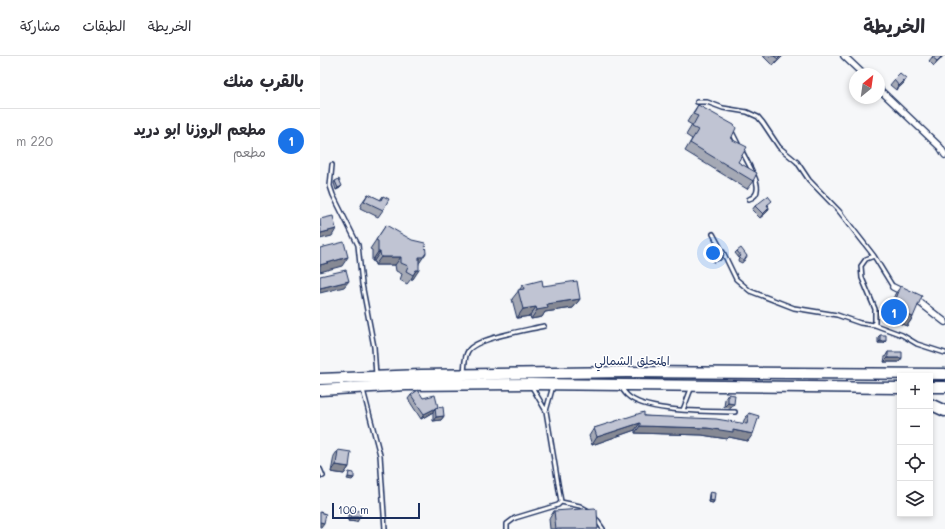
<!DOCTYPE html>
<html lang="ar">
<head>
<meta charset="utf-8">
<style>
	:root { --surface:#fff; --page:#f2f2f3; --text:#2b2b33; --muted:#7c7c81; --line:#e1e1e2; --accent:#1a73e8 }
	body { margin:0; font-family:Mali,"Playpen Sans Arabic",sans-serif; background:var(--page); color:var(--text); direction:rtl }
	.controls { position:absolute; right:12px; bottom:12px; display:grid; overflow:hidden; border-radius:0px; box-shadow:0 2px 6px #0003 }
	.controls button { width:36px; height:36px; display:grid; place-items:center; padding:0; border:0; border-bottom:1px solid var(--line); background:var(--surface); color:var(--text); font:20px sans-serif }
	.compass { position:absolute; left:529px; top:12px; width:36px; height:36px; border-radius:50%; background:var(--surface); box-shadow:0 2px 6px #0003; rotate:29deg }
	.scale { position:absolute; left:12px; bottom:10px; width:88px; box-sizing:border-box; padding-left:4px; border:2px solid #1b2f5e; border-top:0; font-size:11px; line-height:14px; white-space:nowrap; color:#1b2f5e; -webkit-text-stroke:3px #fff; paint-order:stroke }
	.you { position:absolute; left:393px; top:197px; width:14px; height:14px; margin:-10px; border:3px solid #fff; border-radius:50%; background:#1a73e8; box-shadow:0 0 0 6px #1a73e833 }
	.badge { display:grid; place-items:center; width:26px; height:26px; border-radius:50%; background:var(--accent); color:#fff; font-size:13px; font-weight:700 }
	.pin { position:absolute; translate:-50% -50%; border:2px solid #fff; box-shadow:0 1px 4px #0006 }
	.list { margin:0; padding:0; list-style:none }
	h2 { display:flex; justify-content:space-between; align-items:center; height:52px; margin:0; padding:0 16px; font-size:17px }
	h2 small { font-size:13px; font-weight:400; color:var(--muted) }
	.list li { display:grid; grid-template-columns:26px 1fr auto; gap:12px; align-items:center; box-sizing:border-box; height:64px; padding:0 16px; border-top:1px solid var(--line) }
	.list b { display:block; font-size:15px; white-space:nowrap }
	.list p { margin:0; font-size:13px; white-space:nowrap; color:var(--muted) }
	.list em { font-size:13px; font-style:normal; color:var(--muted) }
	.icon { flex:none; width:22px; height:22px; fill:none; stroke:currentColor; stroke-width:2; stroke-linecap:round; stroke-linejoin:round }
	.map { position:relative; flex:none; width:625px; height:473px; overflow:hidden; direction:ltr }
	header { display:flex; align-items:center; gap:24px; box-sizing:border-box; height:56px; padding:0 20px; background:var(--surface); border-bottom:1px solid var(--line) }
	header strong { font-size:19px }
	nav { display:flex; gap:22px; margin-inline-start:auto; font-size:14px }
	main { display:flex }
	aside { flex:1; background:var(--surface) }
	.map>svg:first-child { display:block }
</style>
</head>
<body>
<header>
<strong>الخريطة</strong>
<nav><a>الخريطة</a><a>الطبقات</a><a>مشاركة</a></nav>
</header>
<main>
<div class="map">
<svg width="625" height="473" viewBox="0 0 625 473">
	<rect width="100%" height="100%" fill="#f6f7f9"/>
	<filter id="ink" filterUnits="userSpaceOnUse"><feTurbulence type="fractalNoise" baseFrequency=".025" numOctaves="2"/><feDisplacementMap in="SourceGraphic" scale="8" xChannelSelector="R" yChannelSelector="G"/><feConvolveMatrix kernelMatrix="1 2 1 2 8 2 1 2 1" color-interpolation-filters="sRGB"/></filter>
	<g filter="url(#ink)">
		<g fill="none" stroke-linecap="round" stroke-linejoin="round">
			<defs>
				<path id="service" d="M 377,46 L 387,46 L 403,52 L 427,56 L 438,61 L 443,67 L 459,91 L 477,106 L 489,124 L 519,155 L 554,200 L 573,231
					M 412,76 L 418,88
					M 422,95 C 427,107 449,137 429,143
					M 12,109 L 10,130 L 13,139 L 38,189 L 42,228 L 54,291 L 56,319
					M 393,178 L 400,191
					M 403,196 L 416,223 L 430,235 L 474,252 L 517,259 L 540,267 L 555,269 L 582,279 L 597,288 L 625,297
					M 554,200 L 546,203 L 541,210 L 542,222 L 555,253 L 555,269
					M 144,317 C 145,310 144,301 148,295 C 156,282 208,274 224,270
					M 212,331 L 226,355 L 241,446
					M 301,331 C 303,334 305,337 307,339 C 325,357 390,355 415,356
					M 43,334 L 60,399 L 65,473
					M 363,354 L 371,333
					M 226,355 L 233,330
					M 0,413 L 3,420
					M 241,446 L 260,450 L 269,455
					M 274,460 L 283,473
					M 187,473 L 187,468 L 195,462 L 238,449 L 241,446"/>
				<path id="minor" d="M 524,0 L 543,18
					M 559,33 L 620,91 L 625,99
					M 573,231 L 585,237
					M 594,242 L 625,266"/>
				<path id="trunk" d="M 0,323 L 101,319 L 307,316 L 625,318
					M 610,331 L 625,331
					M 0,334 L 86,329 L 210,328 L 580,332
					M 610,348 L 625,355"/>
			</defs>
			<!-- service casing -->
			<use href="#service" stroke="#1b2f5e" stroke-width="6"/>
			<!-- minor casing -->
			<use href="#minor" stroke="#1b2f5e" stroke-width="8"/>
			<!-- trunk casing -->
			<use href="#trunk" stroke="#1b2f5e" stroke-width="13"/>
			<!-- service -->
			<use href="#service" stroke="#fff" stroke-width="3"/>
			<!-- minor -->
			<use href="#minor" stroke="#fff" stroke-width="5.5"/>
			<!-- trunk -->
			<use href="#trunk" stroke="#fff" stroke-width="10"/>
		</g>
		<!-- wall -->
		<path fill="#a5a9b5" stroke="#1b2f5e" d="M 443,0 L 463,0 L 453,10 Z
			M 613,0 L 623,0 L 614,10 L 609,5 Z
			M 586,23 L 583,28 L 576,34 L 570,29 L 574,24 Z
			M 378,49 L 411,83 L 418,106 L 433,125 L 427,133 L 365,95 L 372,83 L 366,79 L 372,69 L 367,66 L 372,58 Z
			M 15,125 L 20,132 L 16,134 L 14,127 Z
			M 48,138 L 60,144 L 63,140 L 63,154 L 58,161 L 40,152 L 43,145 Z
			M 449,149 L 448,150 L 449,152 L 447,156 L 440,162 L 432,154 L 435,150 Z
			M 66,169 L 99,208 L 93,223 L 91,223 L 87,228 L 80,224 L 82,218 L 76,215 L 75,209 L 55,209 L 54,205 L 52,205 L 52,194 L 50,193 Z
			M 393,191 L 401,204 L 393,206 L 390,196 Z
			M 417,195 L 427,200 L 422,207 L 418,205 L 419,202 L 415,197 Z
			M 203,229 L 223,230 L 260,243 L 253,252 L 225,256 L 222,261 L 211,263 L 210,260 L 197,262 L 192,243 Z
			M 581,230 L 593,261 L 587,270 L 566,262 L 575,238 Z
			M 560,279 L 566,285 L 564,287 L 558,287 L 558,281 Z
			M 568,296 L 582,302 L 579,306 L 564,306 L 565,301 Z
			M 408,338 L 411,352 L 404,351 L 405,343 Z
			M 91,339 L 103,342 L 118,351 L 117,352 L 124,360 L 121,364 L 113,365 L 113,356 L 101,363 L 88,343 Z
			M 429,357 L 428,385 L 409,381 L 407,383 L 382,379 L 315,377 L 315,374 L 272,389 L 269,380 L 274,372 L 324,360 L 423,368 L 424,364 Z
			M 18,394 L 29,411 L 24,418 L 11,416 L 14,400 Z
			M 390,436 L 394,445 L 393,447 L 388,446 L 389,438 Z
			M 31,454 L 37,466 L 28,465 L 28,459 Z
			M 234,455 L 278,473 L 230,473 L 229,463 Z"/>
		<!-- shaded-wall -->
		<path fill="#868994" stroke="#1b2f5e" d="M 461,0 L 463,0 L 453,10 L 458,3 Z
			M 622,0 L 623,0 L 614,10 L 617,5 Z
			M 586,23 L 583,28 L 576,34 L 579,30 Z
			M 22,130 L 20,132 L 16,134 L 18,132 Z
			M 449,152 L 447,156 L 440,162 L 443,158 Z
			M 16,173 L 12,180 L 0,183 L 1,177 Z
			M 58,196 L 60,196 L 54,205 L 52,205 Z
			M 106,197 L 98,209 L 99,201 Z
			M 404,199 L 401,204 L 393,206 L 397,202 Z
			M 28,201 L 22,210 L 0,216 L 0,209 Z
			M 61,201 L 81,201 L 75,209 L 55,209 Z
			M 96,214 L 99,214 L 93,223 L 91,223 Z
			M 29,225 L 24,231 L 0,237 L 0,232 Z
			M 260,243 L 253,252 L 225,256 L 222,261 L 211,263 L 217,254 L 227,248 Z
			M 216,251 L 210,260 L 197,262 L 203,253 Z
			M 572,253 L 593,261 L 587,270 L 566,262 Z
			M 560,285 L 566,285 L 564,287 L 558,287 Z
			M 568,302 L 582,302 L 579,306 L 564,306 Z
			M 408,347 L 414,348 L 411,352 L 404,351 Z
			M 118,351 L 116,354 L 115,352 L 113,356 L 101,363 L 104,358 Z
			M 124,360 L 121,364 L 113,365 L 116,361 Z
			M 320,367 L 315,374 L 272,389 L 277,381 Z
			M 320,370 L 387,372 L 413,374 L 433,378 L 428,385 L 409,381 L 407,383 L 382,379 L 315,377 Z
			M 16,409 L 29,411 L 24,418 L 11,416 Z
			M 28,421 L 34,422 L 32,424 L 27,423 Z
			M 389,444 L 394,445 L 393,447 L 388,446 Z
			M 31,461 L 40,461 L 37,466 L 28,465 Z
			M 0,466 L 4,467 L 1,471 L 0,471 Z"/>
		<!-- building -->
		<path fill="#c0c4d3" stroke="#1b2f5e" d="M 454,0 L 461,0 L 458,3 Z
			M 613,0 L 622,0 L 617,5 L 612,1 Z
			M 580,18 L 586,23 L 579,30 L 574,24 Z
			M 378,49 L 414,69 L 416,72 L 411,83 L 427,91 L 418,106 L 437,117 L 433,125 L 370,87 L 378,74 L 372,71 L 378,60 L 373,58 Z
			M 19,123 L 22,130 L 18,132 L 15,125 Z
			M 48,138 L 61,144 L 63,140 L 69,143 L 63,154 L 44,145 Z
			M 448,140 L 452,145 L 447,149 L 449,152 L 443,158 L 435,150 Z
			M 13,160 L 16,173 L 1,177 L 0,163 Z
			M 66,169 L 92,184 L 105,187 L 106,197 L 103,201 L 99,201 L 99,214 L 96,214 L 93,219 L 86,215 L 88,210 L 81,207 L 81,201 L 61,201 L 60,196 L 58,196 L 58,185 L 56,184 Z
			M 24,186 L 28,201 L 0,209 L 0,192 Z
			M 401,189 L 404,199 L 397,202 L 393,191 Z
			M 421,192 L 427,200 L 424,205 L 419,202 L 421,200 L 417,195 Z
			M 26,214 L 29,225 L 0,232 L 0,220 Z
			M 222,224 L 223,230 L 257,225 L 260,243 L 227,248 L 228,252 L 217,254 L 216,251 L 203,253 L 198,234 L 204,233 L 203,229 Z
			M 581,230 L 602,240 L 593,261 L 572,253 Z
			M 560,279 L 566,279 L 566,285 L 560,285 Z
			M 568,296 L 582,296 L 582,302 L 568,302 Z
			M 98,334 L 103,342 L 115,339 L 118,351 L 104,358 L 91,339 Z
			M 408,338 L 415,339 L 414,348 L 408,347 Z
			M 123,351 L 124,360 L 116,361 L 115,352 Z
			M 324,356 L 324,360 L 396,363 L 427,368 L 429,357 L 439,360 L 433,378 L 413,374 L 413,376 L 387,372 L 320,370 L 320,367 L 277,381 L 274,372 Z
			M 18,394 L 31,396 L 29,411 L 16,409 Z
			M 29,416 L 34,417 L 34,422 L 28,421 Z
			M 390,436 L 395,437 L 394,445 L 389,444 Z
			M 275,452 L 277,454 L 278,473 L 236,473 L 234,455 Z
			M 31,454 L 40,455 L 40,461 L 31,461 Z
			M 0,456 L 6,458 L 4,467 L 0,466 Z"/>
	</g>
	<g text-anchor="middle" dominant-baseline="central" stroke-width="3" stroke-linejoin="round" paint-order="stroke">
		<!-- street labels -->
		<g font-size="12" fill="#1b2f5e" stroke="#fff">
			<text x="312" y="304">المتحلق الشمالي</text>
		</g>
	</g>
</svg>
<div class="controls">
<button>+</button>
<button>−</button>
<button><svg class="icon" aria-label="locate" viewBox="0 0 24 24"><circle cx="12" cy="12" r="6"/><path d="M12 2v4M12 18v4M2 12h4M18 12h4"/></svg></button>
<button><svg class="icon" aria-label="layers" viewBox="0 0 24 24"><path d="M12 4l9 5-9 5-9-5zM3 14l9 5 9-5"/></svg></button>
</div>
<svg class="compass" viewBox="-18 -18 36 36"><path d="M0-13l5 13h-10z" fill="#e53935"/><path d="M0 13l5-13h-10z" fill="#7c7c81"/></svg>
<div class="scale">100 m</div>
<div class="you"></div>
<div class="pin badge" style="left:574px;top:256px">1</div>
</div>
<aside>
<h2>بالقرب منك<small></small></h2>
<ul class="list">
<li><span class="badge">1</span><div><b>مطعم الروزنا ابو دريد</b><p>مطعم</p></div><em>220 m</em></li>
</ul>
</aside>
</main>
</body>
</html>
